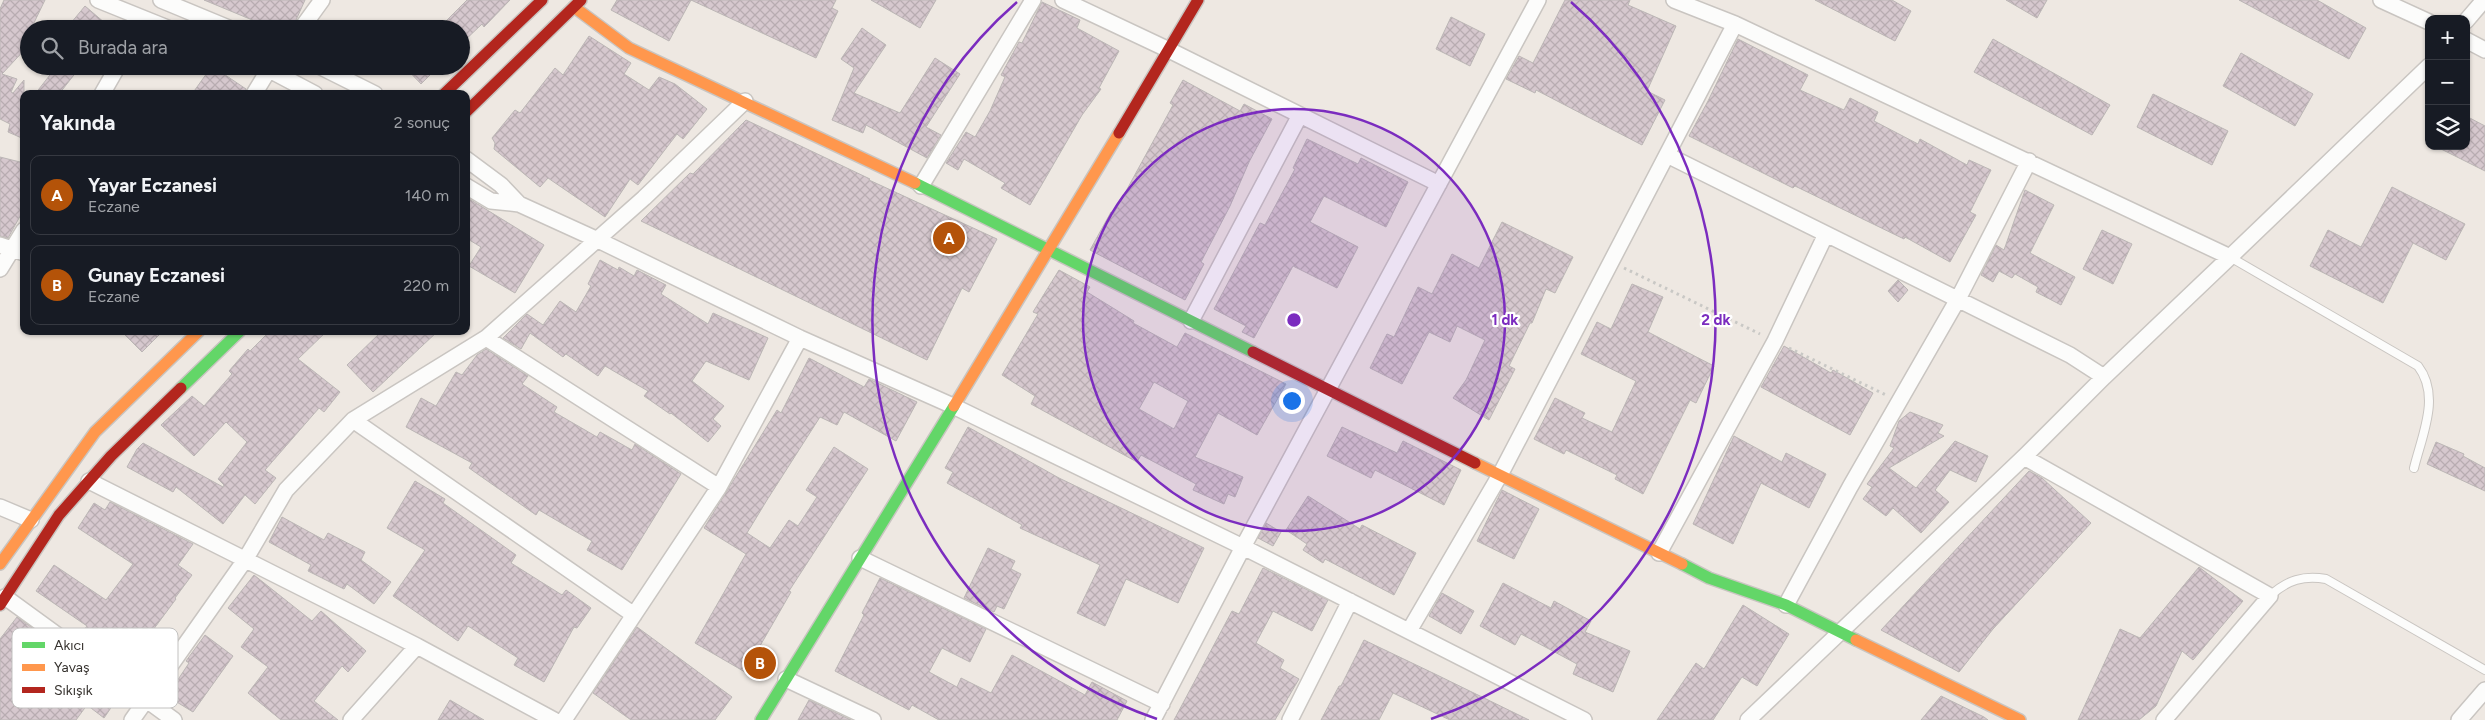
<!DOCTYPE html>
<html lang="tr">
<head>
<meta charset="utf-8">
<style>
	:root { --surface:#171b24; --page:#20242c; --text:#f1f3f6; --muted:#9ea1a6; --line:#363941; --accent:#b45309 }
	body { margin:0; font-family:Figtree,sans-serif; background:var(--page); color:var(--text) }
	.controls { position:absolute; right:15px; top:15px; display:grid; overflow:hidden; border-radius:10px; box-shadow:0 1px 4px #0004 }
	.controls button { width:45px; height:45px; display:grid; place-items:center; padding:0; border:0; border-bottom:1px solid var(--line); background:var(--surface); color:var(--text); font:25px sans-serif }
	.you { position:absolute; left:1291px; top:400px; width:18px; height:18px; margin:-12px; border:4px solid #fff; border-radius:50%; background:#1a73e8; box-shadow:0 0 0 8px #1a73e833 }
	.badge { display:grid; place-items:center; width:32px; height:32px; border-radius:50%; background:var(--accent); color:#fff; font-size:16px; font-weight:700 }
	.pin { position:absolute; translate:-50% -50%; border:2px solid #fff; box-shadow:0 1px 5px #0006 }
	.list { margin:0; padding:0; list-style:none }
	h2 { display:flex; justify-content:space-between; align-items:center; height:65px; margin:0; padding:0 20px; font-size:21px }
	h2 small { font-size:16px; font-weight:400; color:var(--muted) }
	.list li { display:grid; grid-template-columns:32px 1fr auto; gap:15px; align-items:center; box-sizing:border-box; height:80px; margin:0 10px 10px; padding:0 10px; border:1px solid var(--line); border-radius:10px }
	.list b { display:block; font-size:19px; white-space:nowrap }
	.list p { margin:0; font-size:16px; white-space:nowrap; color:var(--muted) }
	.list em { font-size:16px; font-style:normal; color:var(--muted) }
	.icon { flex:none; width:28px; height:28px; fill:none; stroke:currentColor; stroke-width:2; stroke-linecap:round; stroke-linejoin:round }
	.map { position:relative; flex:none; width:2485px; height:720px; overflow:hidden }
	.search { position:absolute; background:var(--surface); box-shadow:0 1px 4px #0004; left:20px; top:20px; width:450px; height:55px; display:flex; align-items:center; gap:12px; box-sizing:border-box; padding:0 18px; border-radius:28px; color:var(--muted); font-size:19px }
	.panel { position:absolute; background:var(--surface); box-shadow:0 1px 4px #0004; left:20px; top:90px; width:450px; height:245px; border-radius:10px }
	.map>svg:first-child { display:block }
</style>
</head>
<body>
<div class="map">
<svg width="2485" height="720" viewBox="0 0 2485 720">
	<defs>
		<pattern id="building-cross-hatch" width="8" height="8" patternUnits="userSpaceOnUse" patternTransform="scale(1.25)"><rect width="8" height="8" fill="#d6c8ce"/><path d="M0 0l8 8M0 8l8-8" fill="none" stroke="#b8acb1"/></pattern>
	</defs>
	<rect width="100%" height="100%" fill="#eee8e2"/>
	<!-- building -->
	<path fill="url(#building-cross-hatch)" stroke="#bbb6b5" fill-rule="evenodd" d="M 4,0 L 45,0 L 31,29 L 29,29 L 26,39 L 29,45 L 2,74 L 17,79 L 11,92 L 13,93 L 24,80 L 24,139 L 8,132 L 10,124 L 0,119 L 0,9 Z
		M 204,0 L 305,0 L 292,29 L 274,29 Z
		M 467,0 L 510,0 L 484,27 L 482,24 L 461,44 L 461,29 L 438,29 Z
		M 617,0 L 836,0 L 832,8 L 838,11 L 816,58 L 691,0 L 669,41 L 611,10 Z
		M 871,0 L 936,0 L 920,28 Z
		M 1565,0 L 1630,0 L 1628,5 L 1676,26 L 1647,91 L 1665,100 L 1642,145 L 1536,90 L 1535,93 L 1506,79 L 1519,56 L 1533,63 Z
		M 1815,0 L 1892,0 L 1911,11 L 1895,41 Z
		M 2006,0 L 2047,0 L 2037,18 Z
		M 2239,0 L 2317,0 L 2366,28 L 2349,59 Z
		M 1042,2 L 1080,20 L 1077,28 L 1119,51 L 1099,88 L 1101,89 L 1082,115 L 1030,205 L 1001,188 L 1005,183 L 964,159 L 958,170 L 946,163 L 966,132 L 975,137 L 990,111 L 1005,77 L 1001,75 L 1019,42 L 1022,43 Z
		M 85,6 L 112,29 L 66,29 Z
		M 1451,17 L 1485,34 L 1470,66 L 1436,49 Z
		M 862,28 L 886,45 L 854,93 L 900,113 L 935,58 L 960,74 L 926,127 L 941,135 L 927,158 L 866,125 L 863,133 L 832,120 L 854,68 L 841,59 Z
		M 589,36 L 631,63 L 624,74 L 649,90 L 659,77 L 675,84 L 707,109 L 683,139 L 677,134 L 638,185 L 630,179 L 605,217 L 548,178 L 540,187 L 494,149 L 495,143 L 492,138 L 515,110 L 520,113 L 555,68 L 563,75 Z
		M 1738,39 L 1808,75 L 1800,90 L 1844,110 L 1850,98 L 1878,112 L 1874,121 L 1918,144 L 1920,139 L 1967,165 L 1969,160 L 1991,170 L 1970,212 L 1976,215 L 1950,262 L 1905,237 L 1904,239 L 1795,186 L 1793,188 L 1689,136 L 1708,101 Z
		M 1993,39 L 2110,105 L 2092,135 L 1974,72 Z
		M 2241,53 L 2313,94 L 2295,126 L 2223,86 Z
		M 57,66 L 81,66 L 59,94 L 35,94 Z
		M 212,66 L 246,89 L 245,94 L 192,94 Z
		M 404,66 L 439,66 L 421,84 Z
		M 1183,80 L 1240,111 L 1244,104 L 1272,119 L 1249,162 L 1230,206 L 1201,262 L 1204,264 L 1185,300 L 1090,250 L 1111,212 L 1114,213 L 1173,105 L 1170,103 Z
		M 2153,94 L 2228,131 L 2212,165 L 2137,127 Z
		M 2466,116 L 2485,126 L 2485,171 L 2435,146 L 2466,146 Z
		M 746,120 L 870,179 L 869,180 L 997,239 L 969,292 L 962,288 L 927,360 L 641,221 L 690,173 L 693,174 Z
		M 1307,139 L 1358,164 L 1361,158 L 1408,182 L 1386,227 L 1324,196 L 1310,222 L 1358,247 L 1337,288 L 1293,266 L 1254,338 L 1242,332 L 1246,326 L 1214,309 L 1260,223 L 1265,225 L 1295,169 L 1293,168 Z
		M 0,157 L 24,163 L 24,209 L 8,238 L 0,236 Z
		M 2392,187 L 2465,224 L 2446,260 L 2413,243 L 2383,303 L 2310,266 L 2328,230 L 2361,247 Z
		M 2025,190 L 2054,205 L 2030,253 L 2075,277 L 2061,305 L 2036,292 L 2038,287 L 2015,274 L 2012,278 L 1999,271 L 1993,282 L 1981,275 L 1996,245 L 2004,250 Z
		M 466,197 L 544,245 L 515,293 L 469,266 L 481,247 L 466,238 Z
		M 1502,222 L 1573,257 L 1555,293 L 1546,289 L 1532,323 L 1530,323 L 1509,366 L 1515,369 L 1489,420 L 1453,398 L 1466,380 L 1485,340 L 1457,326 L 1450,342 L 1429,332 L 1402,384 L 1370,368 L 1387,334 L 1394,337 L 1418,287 L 1432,294 L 1452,254 L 1479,268 Z
		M 2102,230 L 2132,244 L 2113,284 L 2083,269 Z
		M 600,260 L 618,270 L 619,267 L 634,276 L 637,270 L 666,285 L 661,294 L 708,324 L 713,313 L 768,338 L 749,380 L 706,361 L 692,381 L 724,406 L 713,419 L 721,426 L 708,442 L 671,413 L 670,414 L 644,396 L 648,391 L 605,366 L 598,376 L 566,354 L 563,357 L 530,333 L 521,349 L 503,338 L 527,314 L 543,325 L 560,301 L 576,312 L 591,286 L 588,284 Z
		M 1059,270 L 1090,287 L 1087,292 L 1134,321 L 1133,323 L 1177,347 L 1185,333 L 1286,384 L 1257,435 L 1218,413 L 1195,457 L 1243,477 L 1235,497 L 1228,494 L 1224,504 L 1193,490 L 1196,484 L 1141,455 L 1137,462 L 1031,404 L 1035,396 L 1002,375 L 1038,314 L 1033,312 ZM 1154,382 L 1188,401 L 1174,429 L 1139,409 Z
		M 1898,280 L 1908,290 L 1898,302 L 1888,291 Z
		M 1632,284 L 1663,297 L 1648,332 L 1714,366 L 1696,403 L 1690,400 L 1643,494 L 1615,479 L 1617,475 L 1566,450 L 1564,454 L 1534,439 L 1555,398 L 1585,413 L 1582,418 L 1612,432 L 1636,381 L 1581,354 L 1597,322 L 1611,329 Z
		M 121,331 L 163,331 L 142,352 Z
		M 270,331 L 327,331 L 298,359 L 340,392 L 324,412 L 319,408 L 265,470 L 276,478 L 255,504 L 245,495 L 223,524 L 176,487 L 173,492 L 127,467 L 137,449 L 143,443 L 223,487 L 224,485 L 218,479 L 247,442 L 226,422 L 194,456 L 161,425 L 192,396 L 204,406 L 232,374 L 229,371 L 248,349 L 250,351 Z
		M 382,331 L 438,331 L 373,392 L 347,365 Z
		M 1784,346 L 1831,373 L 1833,370 L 1873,393 L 1850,435 L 1761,387 Z
		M 486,349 L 528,376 L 522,384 L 557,407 L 554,412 L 597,437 L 600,432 L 632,450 L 635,444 L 681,474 L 622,570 L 587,550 L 592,541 L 539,510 L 536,515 L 469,468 L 472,463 L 406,427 L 421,398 L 436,406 L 456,372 L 462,375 L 477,355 Z
		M 809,358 L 864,387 L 869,379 L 917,402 L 896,441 L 844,412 L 837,425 L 820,417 L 767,500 L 747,533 L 770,548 L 789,520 L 798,526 L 817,497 L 806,490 L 834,447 L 868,469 L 789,591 L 791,592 L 745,672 L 695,643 L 746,554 L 704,528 L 777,410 L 781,413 Z
		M 1910,412 L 1943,425 L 1938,433 L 1944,436 L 1889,468 L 1916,488 L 1955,441 L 1988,456 L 1976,482 L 1950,470 L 1935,490 L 1949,502 L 1921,533 L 1893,508 L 1886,516 L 1863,499 L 1872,487 L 1867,484 L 1894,448 L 1890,446 L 1899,421 Z
		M 968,427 L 1059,478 L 1204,548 L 1178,603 L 1126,579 L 1105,626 L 1077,613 L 1100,565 L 1020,528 L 1022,525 L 947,483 L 953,472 L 945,468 Z
		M 1342,427 L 1397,453 L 1403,441 L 1461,470 L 1444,505 L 1375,470 L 1371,478 L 1327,456 Z
		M 1734,436 L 1782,462 L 1786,453 L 1826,474 L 1809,508 L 1761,483 L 1733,544 L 1693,524 Z
		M 2436,442 L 2464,454 L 2463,456 L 2485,468 L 2485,491 L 2427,464 Z
		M 2029,471 L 2042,478 L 2091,523 L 1993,629 L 1959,672 L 1881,630 Z
		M 415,481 L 445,499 L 443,503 L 516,555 L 511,563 L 562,595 L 566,590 L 591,608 L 577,628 L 574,627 L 544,682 L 514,665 L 518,658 L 468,626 L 458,641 L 393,596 L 425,550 L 387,528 Z
		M 1502,490 L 1539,509 L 1514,559 L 1477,541 Z
		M 1308,496 L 1360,529 L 1362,525 L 1416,553 L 1394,595 L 1325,559 L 1323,563 L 1303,550 L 1307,544 L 1286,530 Z
		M 110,502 L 193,544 L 178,565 L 192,575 L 175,598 L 176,599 L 127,665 L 84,630 L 87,626 L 36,591 L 54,565 L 106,600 L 133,564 L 78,528 L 94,503 L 105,510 Z
		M 282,517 L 324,540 L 328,533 L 365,552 L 361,560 L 391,582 L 374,604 L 347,584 L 344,589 L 308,571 L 311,565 L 269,542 Z
		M 1266,523 L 1281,532 L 1273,546 L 1258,538 Z
		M 988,548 L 1015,561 L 1011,569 L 1021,574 L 1004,609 L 997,606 L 994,612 L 964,598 Z
		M 2199,567 L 2243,601 L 2193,660 L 2182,651 L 2156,706 L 2139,720 L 2078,720 L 2120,629 L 2140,638 Z
		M 1263,568 L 1328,600 L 1312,631 L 1273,611 L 1256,643 L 1284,660 L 1280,668 L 1299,679 L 1275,720 L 1174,720 L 1232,611 L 1239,614 Z
		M 254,575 L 312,621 L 321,611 L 366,651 L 348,672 L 342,666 L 314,701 L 338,720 L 281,720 L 248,693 L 268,667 L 241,647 L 254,629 L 228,608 Z
		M 880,578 L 986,629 L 970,662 L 942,648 L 929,672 L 957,687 L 961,678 L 991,693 L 1012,655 L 1085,695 L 1092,682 L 1127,701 L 1117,720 L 939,720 L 912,705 L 909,710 L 835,671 L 864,615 L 862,613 Z
		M 1503,583 L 1551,608 L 1554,601 L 1591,621 L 1585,632 L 1630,651 L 1613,692 L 1573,674 L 1577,664 L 1521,634 L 1515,645 L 1480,626 Z
		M 1442,593 L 1474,611 L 1461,634 L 1429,616 Z
		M 1743,605 L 1789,634 L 1757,686 L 1742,677 L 1713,720 L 1657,720 L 1696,663 L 1704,669 Z
		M 17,617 L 38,632 L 35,635 L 83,673 L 87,668 L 121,693 L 104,718 L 87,705 L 76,720 L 0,720 L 0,639 Z
		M 637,627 L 732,697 L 715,720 L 631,720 L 593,693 Z
		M 205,635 L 233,656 L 193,712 L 167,696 L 189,663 L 186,661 Z
		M 1364,640 L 1435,674 L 1529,720 L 1450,720 L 1393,693 L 1379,720 L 1321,720 L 1339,686 L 1341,686 Z
		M 1941,696 L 1984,717 L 1988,720 L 1921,720 Z
		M 450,700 L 484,720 L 438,720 Z
		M 809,700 L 851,720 L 798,720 Z"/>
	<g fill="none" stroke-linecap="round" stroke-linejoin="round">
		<defs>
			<path id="lane" d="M 2230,257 L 2418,366 C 2441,396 2422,435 2414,468
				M 2270,596 C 2287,580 2304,575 2326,579 L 2485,670"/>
			<path id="street" d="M 98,0 L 170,29
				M 161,0 L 231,29
				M 1063,0 L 1169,50 L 1439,184
				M 1674,0 L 1735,24 L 2230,257 L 2429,66
				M 2381,0 L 2429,22
				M 2466,21 L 2484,0
				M 301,29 L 322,0
				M 2466,40 L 2485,50
				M 262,66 L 315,94
				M 319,66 L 375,94
				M 102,94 L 118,66
				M 254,94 L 271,66
				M 1667,155 L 2070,355 L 2104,377 L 2024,457 L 1748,720
				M 466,159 L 501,185 L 519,204
				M 466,186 L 491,201 L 519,204 L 598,240 L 800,338 L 953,406 L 1243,547 L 1584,720
				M 921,186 L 1033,0
				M 0,245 L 24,253
				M 0,269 L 24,230
				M 1191,321 L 1300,115
				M 486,338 L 719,487
				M 2104,377 L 2230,257
				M 353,420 L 634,615
				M 2024,457 L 2270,596 L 2164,720
				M 89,481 L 417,646 L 554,720
				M 0,507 L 31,520
				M 1659,553 L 1775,341 L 1826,234
				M 860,558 L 1162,704
				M 5,597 L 174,720
				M 1786,605 L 1850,487 L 1958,299 L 2029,161
				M 1409,631 L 1500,475 L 1735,24
				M 786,679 L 873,720
				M 132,720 L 245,560 L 286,490 L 353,420 L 486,338 L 644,198 L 745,101
				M 351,720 L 417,646
				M 564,720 L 719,487 L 800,338
				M 1153,720 L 1243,547 L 1538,0
				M 1290,720 L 1350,601
				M 2459,720 L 2485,690"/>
			<path id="fast" d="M 915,183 L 1253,352
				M 181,388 L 240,331
				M 1682,564 L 1709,578 L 1786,605 L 1856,640
				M 761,720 L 954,406"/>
			<path id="slow" d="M 574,7 L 629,48 L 915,183
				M 954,406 L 1119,133
				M 1475,463 L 1682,564
				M 0,564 L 95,432 L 199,331
				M 1856,640 L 2020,720"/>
			<path id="jam" d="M 444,94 L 542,0
				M 466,112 L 581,0
				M 1119,133 L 1198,0
				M 1253,352 L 1475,463
				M 0,605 L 59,515 L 111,456 L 181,388"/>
		</defs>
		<!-- lane casing -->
		<use href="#lane" stroke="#c9c5c1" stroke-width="10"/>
		<!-- street casing -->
		<use href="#street" stroke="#c9c5c1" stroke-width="18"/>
		<!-- fast casing -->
		<use href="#fast" stroke="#c9c5c1" stroke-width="14"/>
		<!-- slow casing -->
		<use href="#slow" stroke="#c9c5c1" stroke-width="14"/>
		<!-- jam casing -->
		<use href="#jam" stroke="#c9c5c1" stroke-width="14"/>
		<!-- path -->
		<path stroke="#c9c8c5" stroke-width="3" stroke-dasharray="2.5 4" stroke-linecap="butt" d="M 1624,268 L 1760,334
			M 1789,348 L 1886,395"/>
		<!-- lane -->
		<use href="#lane" stroke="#fcfcfb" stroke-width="8"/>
		<!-- street -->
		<use href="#street" stroke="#fcfcfb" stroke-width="15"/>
		<!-- fast -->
		<use href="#fast" stroke="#63d668" stroke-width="11"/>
		<!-- slow -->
		<use href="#slow" stroke="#ff974d" stroke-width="11"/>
		<!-- jam -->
		<use href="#jam" stroke="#b3261e" stroke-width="11"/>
	</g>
	<!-- distance rings -->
	<circle cx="1294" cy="320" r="211" fill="#7b2cbf" fill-opacity=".12"/>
	<g fill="none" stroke="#7b2cbf" stroke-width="2.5">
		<circle cx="1294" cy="320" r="211"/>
		<path d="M1157 719A422 422 0 0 1 1017 2M1571 2A422 422 0 0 1 1431 719"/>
	</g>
	<!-- legend -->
	<rect x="12" y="628" width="166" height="80" rx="8" fill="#fff" stroke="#c2c1c0" stroke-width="1"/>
	<rect x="22" y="642" width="23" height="6" fill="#63d668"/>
	<rect x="22" y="664" width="23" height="7" fill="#ff974d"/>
	<rect x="22" y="687" width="23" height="6" fill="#b3261e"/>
	<g font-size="14" fill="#35312d">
		<text x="54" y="650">Akıcı</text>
		<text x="54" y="672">Yavaş</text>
		<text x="54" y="695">Sıkışık</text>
	</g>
	<circle cx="1294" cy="320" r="8" fill="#7b2cbf" stroke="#fff" stroke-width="2.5"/>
	<g font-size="15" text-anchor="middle" font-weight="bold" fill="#7b2cbf" stroke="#fff" stroke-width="4.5" stroke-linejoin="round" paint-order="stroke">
		<text x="1505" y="325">1 dk</text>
		<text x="1716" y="325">2 dk</text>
	</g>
</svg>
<div class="controls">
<button>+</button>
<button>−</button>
<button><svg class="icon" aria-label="layers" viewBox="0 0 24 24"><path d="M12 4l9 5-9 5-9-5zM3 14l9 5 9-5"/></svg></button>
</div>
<div class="you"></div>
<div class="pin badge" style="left:949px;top:238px">A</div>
<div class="pin badge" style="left:760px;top:663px">B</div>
<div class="search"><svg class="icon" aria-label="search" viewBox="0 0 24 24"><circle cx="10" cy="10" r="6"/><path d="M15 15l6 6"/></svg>Burada ara</div>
<section class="panel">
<h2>Yakında<small>2 sonuç</small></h2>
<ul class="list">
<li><span class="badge">A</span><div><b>Yayar Eczanesi</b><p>Eczane</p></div><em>140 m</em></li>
<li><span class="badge">B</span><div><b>Gunay Eczanesi</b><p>Eczane</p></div><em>220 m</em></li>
</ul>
</section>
</div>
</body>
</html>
